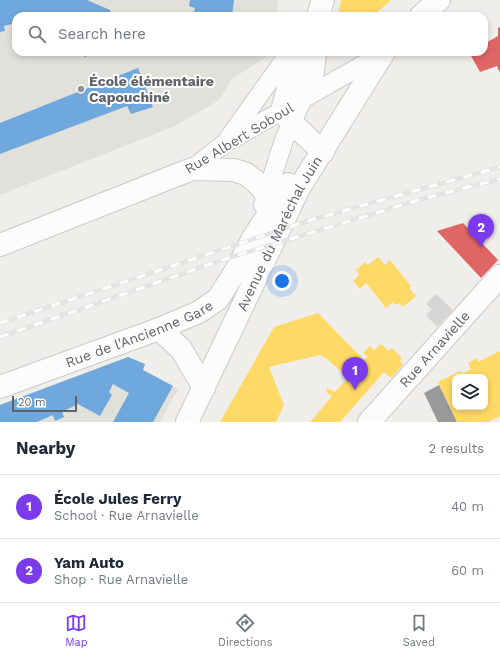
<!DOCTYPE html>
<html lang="en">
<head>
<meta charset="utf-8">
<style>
	:root { --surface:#fff; --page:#f6f6f7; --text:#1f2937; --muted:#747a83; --line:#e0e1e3; --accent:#7c3aed }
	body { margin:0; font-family:"Work Sans",sans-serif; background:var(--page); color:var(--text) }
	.controls { position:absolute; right:12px; bottom:12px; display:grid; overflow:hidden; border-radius:8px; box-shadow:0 2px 6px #0003 }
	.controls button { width:36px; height:36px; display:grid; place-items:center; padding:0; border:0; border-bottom:1px solid var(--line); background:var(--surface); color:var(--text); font:20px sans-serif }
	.scale { position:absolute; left:12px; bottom:10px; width:65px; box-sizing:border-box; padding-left:4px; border:2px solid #5f6368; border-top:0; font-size:11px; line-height:14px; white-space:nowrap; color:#5f6368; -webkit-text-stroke:3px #fff; paint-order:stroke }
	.you { position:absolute; left:282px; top:281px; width:14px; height:14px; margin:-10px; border:3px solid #fff; border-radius:50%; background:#1a73e8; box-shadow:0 0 0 6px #1a73e833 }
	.badge { display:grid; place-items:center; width:26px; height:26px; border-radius:50%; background:var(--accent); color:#fff; font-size:13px; font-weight:700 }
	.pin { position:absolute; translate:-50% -33px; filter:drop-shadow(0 1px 2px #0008) }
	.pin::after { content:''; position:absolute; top:21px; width:14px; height:12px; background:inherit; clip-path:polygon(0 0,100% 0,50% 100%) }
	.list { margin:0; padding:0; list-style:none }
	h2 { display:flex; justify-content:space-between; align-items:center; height:52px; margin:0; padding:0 16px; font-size:17px }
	h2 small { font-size:13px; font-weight:400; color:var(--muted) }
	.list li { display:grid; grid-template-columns:26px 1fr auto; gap:12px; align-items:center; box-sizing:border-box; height:64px; padding:0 16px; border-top:1px solid var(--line) }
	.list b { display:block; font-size:15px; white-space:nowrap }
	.list p { margin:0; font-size:13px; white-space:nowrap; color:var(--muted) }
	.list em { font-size:13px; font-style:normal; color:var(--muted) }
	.icon { flex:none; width:22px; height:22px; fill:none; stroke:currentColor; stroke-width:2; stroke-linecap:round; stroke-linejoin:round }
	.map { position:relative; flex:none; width:500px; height:422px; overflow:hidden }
	.search { position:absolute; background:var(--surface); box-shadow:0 2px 6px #0003; left:12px; right:12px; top:12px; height:44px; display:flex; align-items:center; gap:10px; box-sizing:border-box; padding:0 14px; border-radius:12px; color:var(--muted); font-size:15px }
	.sheet { height:180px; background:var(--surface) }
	nav { display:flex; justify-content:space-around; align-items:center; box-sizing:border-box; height:56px; border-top:1px solid var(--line); background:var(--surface); font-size:11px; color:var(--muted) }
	nav a { display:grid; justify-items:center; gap:2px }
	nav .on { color:var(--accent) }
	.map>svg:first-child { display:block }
</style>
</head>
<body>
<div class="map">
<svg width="500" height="422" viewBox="0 0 500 422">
	<rect width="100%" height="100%" fill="#efeeea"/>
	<!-- education -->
	<path fill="#e2e0da" d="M 0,0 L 278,0 L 276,16 L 16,16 L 16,52 L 267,52 L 265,58 L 233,78 L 218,101 L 175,126 L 0,195 Z
		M 128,357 L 145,364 L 143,370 L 178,389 L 160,422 L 0,422 L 0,405 Z"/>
	<!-- homes -->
	<path fill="#ffd966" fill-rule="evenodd" d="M 341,0 L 391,0 L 373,16 L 338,16 Z
		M 378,257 L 385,265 L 390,260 L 411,286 L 409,288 L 416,296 L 403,307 L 399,303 L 396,305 L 393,302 L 386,308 L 366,283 L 360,289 L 353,281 L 359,275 L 356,270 L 365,262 L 368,265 Z
		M 318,313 L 364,360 L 368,357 L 363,353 L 370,346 L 374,350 L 381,344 L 389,351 L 392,348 L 402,358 L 400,361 L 403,365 L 391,378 L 384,372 L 340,422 L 310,422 L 332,396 L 326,392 L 327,388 L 335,392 L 348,378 L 326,358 L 320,355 L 269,367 L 284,405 L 276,422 L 220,422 L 274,327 Z
		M 500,351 L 500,416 L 488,422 L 457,422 L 438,382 L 460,371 L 462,374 L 471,369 L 468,363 L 477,358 L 478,362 ZM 455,377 L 485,377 L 485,407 L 455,407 Z"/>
	<!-- shops -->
	<path fill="#e06666" d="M 500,27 L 500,73 L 497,66 L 480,72 L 470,54 L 484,52 L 484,44 L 498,36 L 498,28 Z
		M 463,223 L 498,260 L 481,278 L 437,231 Z"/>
	<!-- schools -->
	<path fill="#6fa8dc" d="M 0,0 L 87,0 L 110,10 L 112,16 L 53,16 L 52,14 L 46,16 L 16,16 L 16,23 L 4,26 L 5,31 L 0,32 Z
		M 190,0 L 234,0 L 232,16 L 193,16 L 195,8 L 189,6 Z
		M 79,52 L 97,52 L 85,57 Z
		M 138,68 L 153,107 L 131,114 L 127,106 L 0,154 L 0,123 Z
		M 128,357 L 145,364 L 143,370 L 173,386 L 153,422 L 113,422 L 129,393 L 113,384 L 109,392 L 112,395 L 100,416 L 78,404 L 62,412 L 64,417 L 55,421 L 53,415 L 37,422 L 0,422 L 0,405 Z"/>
	<!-- industry -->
	<path fill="#999" d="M 439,385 L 457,422 L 438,422 L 424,393 Z"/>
	<!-- building -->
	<path fill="#d6d5d3" d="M 436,294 L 453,310 L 437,327 L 426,315 L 432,309 L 426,304 Z"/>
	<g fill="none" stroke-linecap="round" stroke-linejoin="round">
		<defs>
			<path id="street" d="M 228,139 L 290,52
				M 192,169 L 225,143 L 382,54
				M 263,205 L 284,140 L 315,72 L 317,52"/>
			<g id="secondary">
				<path d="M 318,16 L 323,0"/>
				<path d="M 421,16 L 439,0"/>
				<path d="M 302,52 L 289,84 L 282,111 L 292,123 L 323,152"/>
				<path d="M 0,245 L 192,169 L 234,170 L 246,174 L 255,181 L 267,194"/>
				<path d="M 159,329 L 181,349 L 204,388"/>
				<path id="s1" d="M 0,387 L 159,329 L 199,312 L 218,299 L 238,267 L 253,238 L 288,184"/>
				<path id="s2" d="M 187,422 L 298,190 L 384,52"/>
				<path id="s3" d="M 369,422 L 500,276"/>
			</g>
		</defs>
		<!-- street casing -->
		<use href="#street" stroke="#cbcccc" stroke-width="20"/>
		<!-- secondary casing -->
		<use href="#secondary" stroke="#cacacb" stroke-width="24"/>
		<!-- street -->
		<use href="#street" stroke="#fdfcfc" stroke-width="18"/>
		<!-- secondary -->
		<use href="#secondary" stroke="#fdfcfc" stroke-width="22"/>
		<defs>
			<path id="rail" d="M 0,323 L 311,220 L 500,167
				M 0,337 L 228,258 L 422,199 L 500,179"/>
		</defs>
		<!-- rail casing -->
		<use href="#rail" stroke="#e4e4e4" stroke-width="4.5"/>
		<!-- rail -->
		<use href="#rail" stroke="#fff" stroke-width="3" stroke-dasharray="9" stroke-linecap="butt"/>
	</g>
	<!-- markers -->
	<circle fill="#919496" stroke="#fff" stroke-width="1.5" cx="81" cy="89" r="4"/>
	<g text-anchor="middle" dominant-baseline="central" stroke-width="4" stroke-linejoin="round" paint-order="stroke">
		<!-- poi labels -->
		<g font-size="14" font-weight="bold" fill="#5f6368" stroke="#fff" text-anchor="start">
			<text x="89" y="81">École élémentaire<tspan x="89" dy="16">Capouchiné</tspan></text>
		</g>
		<!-- street labels -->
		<g font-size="14" fill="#5f6368" stroke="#fff">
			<text transform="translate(239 138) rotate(-31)">Rue Albert Soboul</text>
			<text stroke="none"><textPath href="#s2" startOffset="210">Avenue du Maréchal Juin</textPath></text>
			<text stroke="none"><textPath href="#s1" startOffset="149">Rue de l'Ancienne Gare</textPath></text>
			<text stroke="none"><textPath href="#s3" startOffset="98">Rue Arnavielle</textPath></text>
		</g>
	</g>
</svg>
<div class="controls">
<button><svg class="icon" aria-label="layers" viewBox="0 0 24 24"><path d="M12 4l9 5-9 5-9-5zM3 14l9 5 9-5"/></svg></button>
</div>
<div class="scale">20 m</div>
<div class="you"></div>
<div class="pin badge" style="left:355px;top:390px">1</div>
<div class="pin badge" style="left:481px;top:247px">2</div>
<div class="search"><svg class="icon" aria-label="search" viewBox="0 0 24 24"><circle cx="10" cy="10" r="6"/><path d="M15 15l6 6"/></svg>Search here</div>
</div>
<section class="sheet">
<h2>Nearby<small>2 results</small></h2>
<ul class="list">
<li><span class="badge">1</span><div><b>École Jules Ferry</b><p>School · Rue Arnavielle</p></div><em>40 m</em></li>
<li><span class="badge">2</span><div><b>Yam Auto</b><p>Shop · Rue Arnavielle</p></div><em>60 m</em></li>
</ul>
</section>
<nav>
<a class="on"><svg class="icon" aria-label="map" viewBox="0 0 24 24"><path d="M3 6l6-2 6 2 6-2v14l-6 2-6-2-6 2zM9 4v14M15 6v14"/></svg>Map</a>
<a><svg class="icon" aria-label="directions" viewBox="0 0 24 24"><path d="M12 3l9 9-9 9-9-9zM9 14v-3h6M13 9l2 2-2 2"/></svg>Directions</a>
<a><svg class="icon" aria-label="saved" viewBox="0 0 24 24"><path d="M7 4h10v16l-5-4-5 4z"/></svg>Saved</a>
</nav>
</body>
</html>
